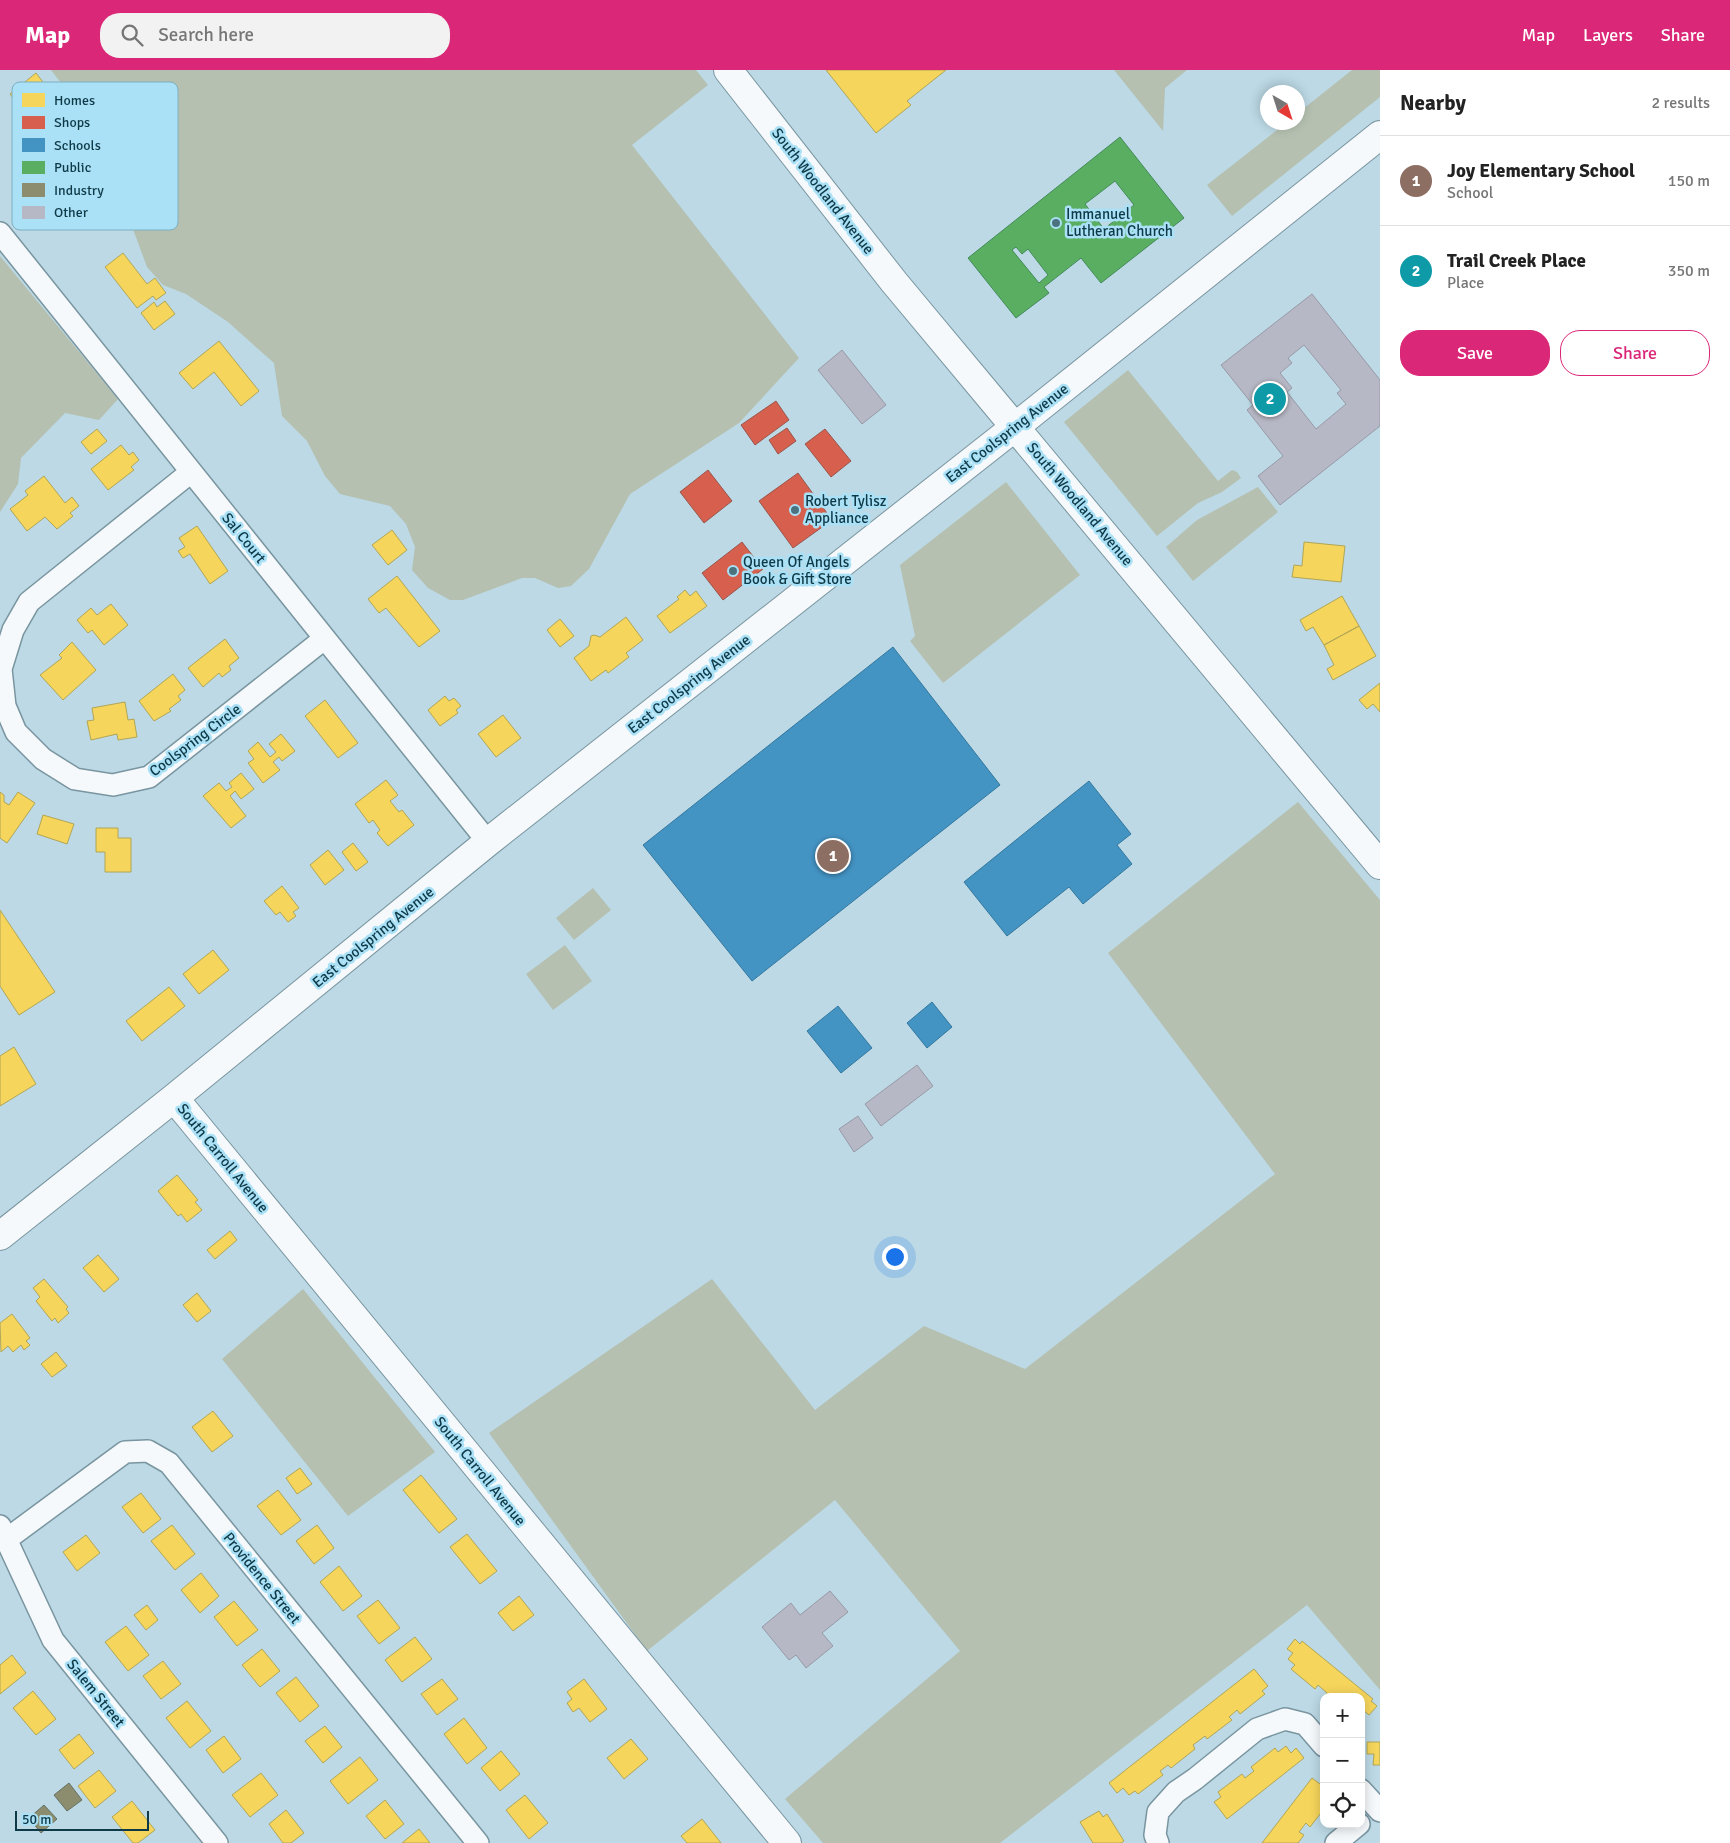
<!DOCTYPE html>
<html lang="en">
<head>
<meta charset="utf-8">
<style>
	:root { --surface:#fff; --page:#f2f2f2; --text:#222; --muted:#767676; --line:#e0e0e0; --accent:#db2777 }
	body { margin:0; font-family:Signika,sans-serif; background:var(--page); color:var(--text) }
	.controls { position:absolute; right:15px; bottom:15px; display:grid; overflow:hidden; border-radius:10px; box-shadow:0 2px 12px #0003 }
	.controls button { width:45px; height:45px; display:grid; place-items:center; padding:0; border:0; border-bottom:1px solid var(--line); background:var(--surface); color:var(--text); font:25px sans-serif }
	.compass { position:absolute; left:1260px; top:15px; width:45px; height:45px; border-radius:50%; background:var(--surface); box-shadow:0 2px 12px #0003; rotate:141deg }
	.scale { position:absolute; left:15px; bottom:12px; width:134px; box-sizing:border-box; padding-left:5px; border:2px solid #0e3a48; border-top:0; font-size:14px; line-height:18px; white-space:nowrap; color:#0e3a48; -webkit-text-stroke:4px #abe1f6; paint-order:stroke }
	.you { position:absolute; left:894px; top:1186px; width:18px; height:18px; margin:-12px; border:4px solid #fff; border-radius:50%; background:#1a73e8; box-shadow:0 0 0 8px #1a73e833 }
	.badge { display:grid; place-items:center; width:32px; height:32px; border-radius:50%; background:var(--accent); color:#fff; font-size:16px; font-weight:700 }
	.pin { position:absolute; translate:-50% -50%; border:2px solid #fff; box-shadow:0 1px 5px #0006 }
	.list { margin:0; padding:0; list-style:none }
	h2 { display:flex; justify-content:space-between; align-items:center; height:65px; margin:0; padding:0 20px; font-size:21px }
	h2 small { font-size:16px; font-weight:400; color:var(--muted) }
	.list li { display:grid; grid-template-columns:32px 1fr auto; gap:15px; align-items:center; box-sizing:border-box; height:90px; padding:0 20px; border-top:1px solid var(--line) }
	.list b { display:block; font-size:19px; white-space:nowrap }
	.list p { margin:0; font-size:16px; white-space:nowrap; color:var(--muted) }
	.list em { font-size:16px; font-style:normal; color:var(--muted) }
	.actions { display:flex; gap:10px; padding:15px 20px }
	.actions a { flex:1; padding:11px 0; border:1px solid var(--accent); border-radius:20px; text-align:center; font-size:18px; color:var(--accent) }
	.actions .main { background:var(--accent); color:#fff }
	.icon { flex:none; width:28px; height:28px; fill:none; stroke:currentColor; stroke-width:2; stroke-linecap:round; stroke-linejoin:round }
	.map { position:relative; flex:none; width:1380px; height:1773px; overflow:hidden }
	header { display:flex; align-items:center; gap:30px; box-sizing:border-box; height:70px; padding:0 25px; background:var(--accent); color:#fff }
	header strong { font-size:24px }
	nav { display:flex; gap:28px; margin-inline-start:auto; font-size:18px }
	.search { width:350px; height:45px; background:var(--page); display:flex; align-items:center; gap:12px; box-sizing:border-box; padding:0 18px; border-radius:20px; color:var(--muted); font-size:19px }
	main { display:flex }
	aside { flex:1; background:var(--surface) }
	.map>svg:first-child { display:block }
</style>
</head>
<body>
<header>
<strong>Map</strong>
<div class="search"><svg class="icon" aria-label="search" viewBox="0 0 24 24"><circle cx="10" cy="10" r="6"/><path d="M15 15l6 6"/></svg>Search here</div>
<nav><a>Map</a><a>Layers</a><a>Share</a></nav>
</header>
<main>
<div class="map">
<svg width="1380" height="1773" viewBox="0 0 1380 1773">
	<rect width="100%" height="100%" fill="#bcd9e5"/>
	<!-- green -->
	<path fill="#b5c0b0" d="M 51,0 L 696,0 L 708,15 L 632,75 L 799,288 L 739,353 L 630,424 L 589,499 L 571,516 L 558,518 L 535,508 L 522,508 L 463,530 L 450,530 L 428,518 L 412,500 L 415,477 L 406,454 L 390,436 L 340,424 L 325,406 L 307,371 L 282,346 L 274,293 L 228,252 L 186,224 L 163,215 L 147,197 L 130,151 L 116,129 L 72,74 L 63,54 L 64,17 Z
		M 1114,0 L 1187,0 L 1165,18 L 1163,61 Z
		M 1352,0 L 1380,0 L 1380,27 L 1232,146 L 1207,115 L 1286,53 L 1298,52 L 1298,43 Z
		M 0,186 L 118,329 L 99,350 L 65,343 L 21,388 L 18,414 L 0,442 Z
		M 1128,300 L 1218,411 L 1232,400 L 1237,402 L 1241,408 L 1222,422 L 1198,433 L 1157,466 L 1064,352 Z
		M 1006,412 L 1080,505 L 943,613 L 910,571 L 915,566 L 900,495 Z
		M 1258,417 L 1278,442 L 1193,511 L 1166,477 L 1197,450 Z
		M 1298,732 L 1380,830 L 1380,1620 L 1307,1535 L 1000,1773 L 823,1773 L 785,1729 L 960,1581 L 835,1430 L 647,1581 L 489,1363 L 712,1209 L 815,1340 L 924,1256 L 1025,1299 L 1275,1104 L 1108,883 Z
		M 593,818 L 611,840 L 574,870 L 556,848 Z
		M 565,875 L 592,911 L 553,940 L 526,904 Z
		M 303,1219 L 435,1382 L 348,1446 L 222,1289 Z"/>
	<!-- homes -->
	<path fill="#f6d55c" stroke="#b0a656" d="M 826,0 L 946,0 L 907,31 L 911,35 L 876,63 Z
		M 36,3 L 55,28 L 29,49 L 10,24 Z
		M 123,183 L 147,214 L 155,208 L 166,223 L 156,230 L 153,226 L 137,238 L 105,197 Z
		M 165,231 L 175,244 L 154,260 L 141,243 L 154,232 L 157,237 Z
		M 219,271 L 259,321 L 241,336 L 214,302 L 193,319 L 179,303 Z
		M 97,359 L 107,371 L 91,384 L 81,372 Z
		M 121,375 L 129,385 L 133,382 L 139,390 L 131,397 L 134,400 L 108,420 L 91,399 Z
		M 44,406 L 65,433 L 72,427 L 79,436 L 70,443 L 73,446 L 57,459 L 45,447 L 27,461 L 10,439 L 28,425 L 25,421 Z
		M 197,456 L 228,501 L 210,514 L 190,484 L 183,488 L 178,481 L 185,477 L 179,468 Z
		M 392,460 L 407,480 L 388,495 L 372,475 Z
		M 1304,472 L 1345,476 L 1341,512 L 1292,507 L 1294,495 L 1302,496 Z
		M 397,506 L 440,561 L 419,577 L 386,538 L 379,543 L 368,529 Z
		M 685,520 L 690,526 L 696,521 L 707,536 L 670,563 L 657,546 L 679,529 L 677,527 Z
		M 1342,526 L 1359,556 L 1324,575 L 1313,557 L 1306,561 L 1300,550 Z
		M 111,534 L 128,555 L 104,575 L 92,560 L 88,563 L 77,550 L 91,538 L 97,545 Z
		M 626,547 L 643,570 L 626,583 L 629,587 L 608,603 L 606,600 L 591,611 L 574,588 L 589,576 L 591,566 L 594,565 L 600,567 Z
		M 560,549 L 574,566 L 560,577 L 547,560 Z
		M 1359,556 L 1376,586 L 1333,610 L 1327,599 L 1334,595 L 1324,575 Z
		M 225,569 L 239,588 L 229,596 L 231,600 L 222,607 L 219,603 L 203,617 L 188,598 Z
		M 72,572 L 96,600 L 63,630 L 40,605 L 62,588 L 59,585 Z
		M 173,604 L 185,620 L 178,626 L 181,630 L 169,639 L 171,641 L 154,651 L 139,631 Z
		M 1380,613 L 1380,642 L 1373,634 L 1367,639 L 1359,630 Z
		M 445,626 L 449,631 L 454,628 L 461,636 L 456,640 L 458,643 L 440,656 L 428,640 Z
		M 325,630 L 358,673 L 338,688 L 305,646 Z
		M 125,632 L 128,650 L 134,649 L 137,667 L 118,670 L 117,664 L 91,670 L 87,651 L 94,650 L 92,638 Z
		M 503,645 L 521,668 L 496,687 L 478,664 Z
		M 281,664 L 295,681 L 282,691 L 279,687 L 273,692 L 280,700 L 263,713 L 248,693 L 254,689 L 248,681 L 258,672 L 270,687 L 276,682 L 269,674 Z
		M 241,703 L 254,719 L 241,729 L 235,721 L 230,726 L 246,746 L 231,758 L 203,726 L 219,713 L 226,721 L 232,717 L 229,713 Z
		M 386,710 L 398,725 L 390,731 L 399,742 L 402,740 L 414,755 L 388,776 L 377,763 L 380,760 L 373,750 L 369,753 L 355,734 Z
		M 0,722 L 4,725 L 4,732 L 9,735 L 18,722 L 35,733 L 7,773 L 0,768 Z
		M 43,745 L 74,754 L 67,774 L 37,764 Z
		M 96,758 L 118,758 L 118,768 L 131,768 L 131,802 L 105,802 L 105,782 L 96,782 Z
		M 353,773 L 368,792 L 356,801 L 342,782 Z
		M 328,780 L 344,800 L 325,815 L 310,795 Z
		M 282,816 L 299,838 L 293,842 L 296,846 L 288,852 L 280,842 L 276,845 L 264,831 Z
		M 0,840 L 55,922 L 19,945 L 0,916 Z
		M 213,880 L 229,900 L 199,924 L 183,904 Z
		M 169,917 L 185,936 L 142,971 L 126,951 Z
		M 14,977 L 36,1014 L 0,1036 L 0,986 Z
		M 177,1105 L 198,1130 L 195,1132 L 202,1140 L 187,1152 L 181,1144 L 178,1146 L 158,1121 Z
		M 230,1161 L 237,1170 L 215,1189 L 207,1180 Z
		M 98,1185 L 119,1209 L 104,1222 L 83,1198 Z
		M 44,1209 L 68,1237 L 66,1239 L 69,1243 L 58,1253 L 55,1248 L 52,1251 L 36,1231 L 40,1227 L 33,1218 Z
		M 197,1223 L 211,1241 L 197,1252 L 183,1235 Z
		M 12,1244 L 30,1268 L 26,1271 L 30,1275 L 24,1280 L 21,1275 L 13,1282 L 8,1276 L 1,1282 L 0,1253 Z
		M 56,1282 L 67,1296 L 52,1307 L 41,1294 Z
		M 213,1341 L 233,1366 L 212,1382 L 192,1357 Z
		M 300,1398 L 312,1414 L 297,1424 L 286,1408 Z
		M 421,1405 L 457,1449 L 439,1463 L 403,1420 Z
		M 278,1420 L 301,1450 L 281,1465 L 257,1436 Z
		M 141,1423 L 161,1449 L 143,1463 L 122,1437 Z
		M 172,1455 L 195,1484 L 175,1500 L 151,1471 Z
		M 317,1455 L 334,1478 L 314,1494 L 296,1471 Z
		M 467,1464 L 497,1501 L 480,1514 L 450,1477 Z
		M 86,1465 L 100,1483 L 77,1501 L 63,1482 Z
		M 339,1496 L 362,1526 L 343,1541 L 320,1512 Z
		M 201,1503 L 219,1526 L 200,1543 L 181,1520 Z
		M 519,1526 L 534,1545 L 513,1561 L 498,1543 Z
		M 378,1530 L 400,1558 L 379,1574 L 357,1546 Z
		M 234,1531 L 258,1560 L 237,1576 L 214,1547 Z
		M 147,1535 L 158,1550 L 146,1560 L 134,1545 Z
		M 126,1556 L 149,1585 L 128,1601 L 105,1572 Z
		M 415,1567 L 432,1589 L 402,1612 L 385,1590 Z
		M 1295,1569 L 1300,1574 L 1302,1571 L 1373,1629 L 1371,1631 L 1377,1636 L 1369,1645 L 1363,1640 L 1361,1643 L 1361,1627 L 1325,1627 L 1327,1623 L 1318,1615 L 1315,1619 L 1291,1599 L 1295,1595 L 1288,1589 L 1293,1583 L 1287,1579 Z
		M 262,1579 L 280,1601 L 260,1617 L 242,1595 Z
		M 12,1585 L 26,1603 L 0,1624 L 0,1595 Z
		M 163,1591 L 181,1614 L 161,1629 L 143,1606 Z
		M 1254,1599 L 1268,1616 L 1262,1621 L 1265,1624 L 1240,1644 L 1237,1640 L 1229,1647 L 1232,1650 L 1207,1669 L 1205,1666 L 1193,1675 L 1195,1679 L 1171,1698 L 1168,1695 L 1160,1701 L 1163,1705 L 1138,1724 L 1135,1721 L 1129,1725 L 1123,1718 L 1117,1723 L 1109,1713 Z
		M 296,1607 L 319,1636 L 300,1652 L 276,1623 Z
		M 442,1609 L 458,1629 L 437,1645 L 421,1624 Z
		M 584,1609 L 607,1639 L 590,1652 L 579,1638 L 573,1642 L 567,1633 L 572,1629 L 567,1622 Z
		M 33,1621 L 56,1649 L 36,1665 L 13,1638 Z
		M 187,1631 L 211,1661 L 190,1678 L 166,1648 Z
		M 464,1648 L 487,1678 L 467,1694 L 444,1664 Z
		M 325,1656 L 342,1677 L 323,1693 L 305,1671 Z
		M 79,1664 L 94,1683 L 74,1699 L 59,1680 Z
		M 224,1666 L 241,1689 L 223,1703 L 206,1680 Z
		M 631,1669 L 648,1689 L 624,1709 L 607,1688 Z
		M 1367,1672 L 1380,1672 L 1380,1695 L 1373,1695 L 1374,1684 L 1367,1684 Z
		M 1286,1676 L 1291,1683 L 1296,1678 L 1304,1688 L 1227,1749 L 1214,1732 L 1221,1727 L 1218,1722 L 1242,1704 L 1245,1708 L 1254,1701 L 1251,1697 L 1275,1678 L 1278,1682 Z
		M 501,1681 L 520,1704 L 500,1721 L 481,1698 Z
		M 360,1687 L 378,1710 L 348,1734 L 330,1711 Z
		M 99,1700 L 116,1721 L 95,1738 L 78,1716 Z
		M 261,1703 L 278,1725 L 250,1747 L 232,1725 Z
		M 1312,1708 L 1324,1717 L 1324,1739 L 1310,1757 L 1306,1753 L 1299,1762 L 1304,1765 L 1298,1773 L 1262,1773 Z
		M 525,1725 L 548,1753 L 529,1769 L 506,1740 Z
		M 385,1730 L 404,1754 L 385,1769 L 366,1746 Z
		M 132,1731 L 155,1760 L 138,1773 L 133,1773 L 112,1747 Z
		M 286,1740 L 304,1763 L 291,1773 L 283,1773 L 269,1754 Z
		M 1099,1741 L 1103,1747 L 1107,1744 L 1124,1771 L 1121,1773 L 1093,1773 L 1080,1752 Z
		M 702,1749 L 721,1773 L 687,1773 L 681,1766 Z
		M 419,1759 L 430,1773 L 402,1773 Z"/>
	<!-- shops -->
	<path fill="#d6604d" stroke="#9a554c" d="M 776,331 L 789,350 L 755,375 L 741,355 Z
		M 787,358 L 796,371 L 778,384 L 769,370 Z
		M 825,359 L 851,391 L 831,407 L 805,374 Z
		M 708,400 L 732,431 L 704,453 L 680,422 Z
		M 798,403 L 832,450 L 793,478 L 759,431 Z
		M 742,472 L 763,499 L 723,530 L 702,503 Z"/>
	<!-- schools -->
	<path fill="#4393c3" stroke="#33789e" d="M 893,577 L 1000,715 L 752,911 L 643,775 Z
		M 1089,711 L 1131,764 L 1117,775 L 1132,794 L 1083,834 L 1069,817 L 1007,866 L 964,812 Z
		M 932,932 L 952,957 L 927,978 L 907,953 Z
		M 838,936 L 872,978 L 841,1003 L 807,961 Z"/>
	<!-- public -->
	<path fill="#5aae61" stroke="#438b5a" fill-rule="evenodd" d="M 1120,67 L 1184,148 L 1101,213 L 1081,188 L 1044,217 L 1049,223 L 1016,248 L 968,188 ZM 1115,111 L 1134,135 L 1104,159 L 1085,134 ZM 1016,177 L 1022,184 L 1028,179 L 1048,205 L 1039,213 L 1012,180 Z"/>
	<!-- industry -->
	<path fill="#8c8c6e" stroke="#667363" d="M 69,1713 L 82,1730 L 67,1741 L 54,1725 Z
		M 44,1735 L 57,1749 L 41,1763 L 29,1748 Z"/>
	<!-- building -->
	<path fill="#b7b8c5" stroke="#9899a6" fill-rule="evenodd" d="M 1312,224 L 1380,310 L 1380,356 L 1280,435 L 1258,406 L 1283,386 L 1247,340 L 1253,335 L 1221,295 ZM 1304,275 L 1341,320 L 1337,323 L 1346,334 L 1316,359 L 1287,322 L 1292,318 L 1280,303 L 1292,293 L 1288,288 Z
		M 842,280 L 886,335 L 862,354 L 818,300 Z
		M 917,995 L 933,1016 L 881,1056 L 865,1034 Z
		M 858,1046 L 873,1068 L 854,1082 L 839,1059 Z
		M 830,1521 L 848,1542 L 822,1563 L 833,1576 L 806,1598 L 796,1585 L 789,1590 L 762,1557 L 791,1533 L 800,1545 Z"/>
	<g fill="none" stroke-linecap="round" stroke-linejoin="round">
		<defs>
			<path id="street" d="M 0,163 L 488,772
				M 191,402 L 29,532 L 13,560 L 1,599 L 5,636 L 16,662 L 43,689 L 75,709 L 113,715 L 149,707 L 324,569
				M 0,1456 L 53,1570 L 217,1773
				M 7,1469 L 125,1382 L 148,1381 L 169,1393 L 478,1773
				M 1361,1720 L 1380,1741
				M 1158,1773 L 1155,1765 L 1158,1742 L 1176,1722 L 1195,1709 L 1257,1659 L 1285,1649 L 1305,1654 L 1324,1676
				M 1336,1773 L 1359,1754"/>
			<path id="secondary" d="M 728,0 L 894,212 L 1380,795
				M 174,1028 L 787,1773
				M 0,1166 L 174,1028 L 488,772 L 1015,357 L 1380,65"/>
		</defs>
		<!-- street casing -->
		<use href="#street" stroke="#7995a0" stroke-width="24"/>
		<!-- secondary casing -->
		<use href="#secondary" stroke="#7995a0" stroke-width="30"/>
		<!-- street -->
		<use href="#street" stroke="#f5f9fb" stroke-width="21"/>
		<!-- secondary -->
		<use href="#secondary" stroke="#f5f9fb" stroke-width="28"/>
	</g>
	<!-- markers -->
	<g fill="#4b727f" stroke="#abe1f6" stroke-width="2">
		<circle cx="1056" cy="153" r="5"/>
		<circle cx="795" cy="440" r="5"/>
		<circle cx="733" cy="501" r="5"/>
	</g>
	<g text-anchor="middle" dominant-baseline="central" stroke-width="5" stroke-linejoin="round" paint-order="stroke">
		<!-- street labels -->
		<g font-size="15" fill="#0e3a48" stroke="#abe1f6">
			<text transform="translate(823 121) rotate(52)">South Woodland Avenue</text>
			<text transform="translate(1007 363) rotate(-38)">East Coolspring Avenue</text>
			<text transform="translate(1080 434) rotate(50)">South Woodland Avenue</text>
			<text transform="translate(244 468) rotate(51)">Sal Court</text>
			<text transform="translate(689 614) rotate(-38)">East Coolspring Avenue</text>
			<text transform="translate(195 670) rotate(-37)">Coolspring Circle</text>
			<text transform="translate(373 867) rotate(-39)">East Coolspring Avenue</text>
			<text transform="translate(223 1088) rotate(51)">South Carroll Avenue</text>
			<text transform="translate(480 1401) rotate(51)">South Carroll Avenue</text>
			<text transform="translate(262 1508) rotate(51)">Providence Street</text>
			<text transform="translate(96 1623) rotate(51)">Salem Street</text>
		</g>
		<!-- poi labels -->
		<g font-size="15" fill="#0e3a48" stroke="#abe1f6" text-anchor="start">
			<text x="1066" y="144">Immanuel<tspan x="1066" dy="17">Lutheran Church</tspan></text>
			<text x="805" y="431">Robert Tylisz<tspan x="805" dy="17">Appliance</tspan></text>
			<text x="743" y="492">Queen Of Angels<tspan x="743" dy="17">Book &amp; Gift Store</tspan></text>
		</g>
	</g>
	<!-- legend -->
	<rect x="12" y="12" width="166" height="148" rx="8" fill="#abe1f6" stroke="#7cafc2" stroke-width="1"/>
	<rect x="22" y="23" width="23" height="14" fill="#f6d55c"/>
	<rect x="22" y="46" width="23" height="13" fill="#d6604d"/>
	<rect x="22" y="68" width="23" height="14" fill="#4393c3"/>
	<rect x="22" y="91" width="23" height="13" fill="#5aae61"/>
	<rect x="22" y="113" width="23" height="14" fill="#8c8c6e"/>
	<rect x="22" y="136" width="23" height="13" fill="#b7b8c5"/>
	<g font-size="14" fill="#0e3a48">
		<text x="54" y="35">Homes</text>
		<text x="54" y="57">Shops</text>
		<text x="54" y="80">Schools</text>
		<text x="54" y="102">Public</text>
		<text x="54" y="125">Industry</text>
		<text x="54" y="147">Other</text>
	</g>
</svg>
<div class="controls">
<button>+</button>
<button>−</button>
<button><svg class="icon" aria-label="locate" viewBox="0 0 24 24"><circle cx="12" cy="12" r="6"/><path d="M12 2v4M12 18v4M2 12h4M18 12h4"/></svg></button>
</div>
<svg class="compass" viewBox="-18 -18 36 36"><path d="M0-13l5 13h-10z" fill="#e53935"/><path d="M0 13l5-13h-10z" fill="#767676"/></svg>
<div class="scale">50 m</div>
<div class="you"></div>
<div class="pin badge" style="left:833px;top:786px;background:#8d6e63">1</div>
<div class="pin badge" style="left:1270px;top:329px;background:#0f9aa8">2</div>
</div>
<aside>
<h2>Nearby<small>2 results</small></h2>
<ul class="list">
<li><span class="badge" style="background:#8d6e63">1</span><div><b>Joy Elementary School</b><p>School</p></div><em>150 m</em></li>
<li><span class="badge" style="background:#0f9aa8">2</span><div><b>Trail Creek Place</b><p>Place</p></div><em>350 m</em></li>
</ul>
<div class="actions"><a class="main">Save</a><a>Share</a></div>
</aside>
</main>
</body>
</html>
